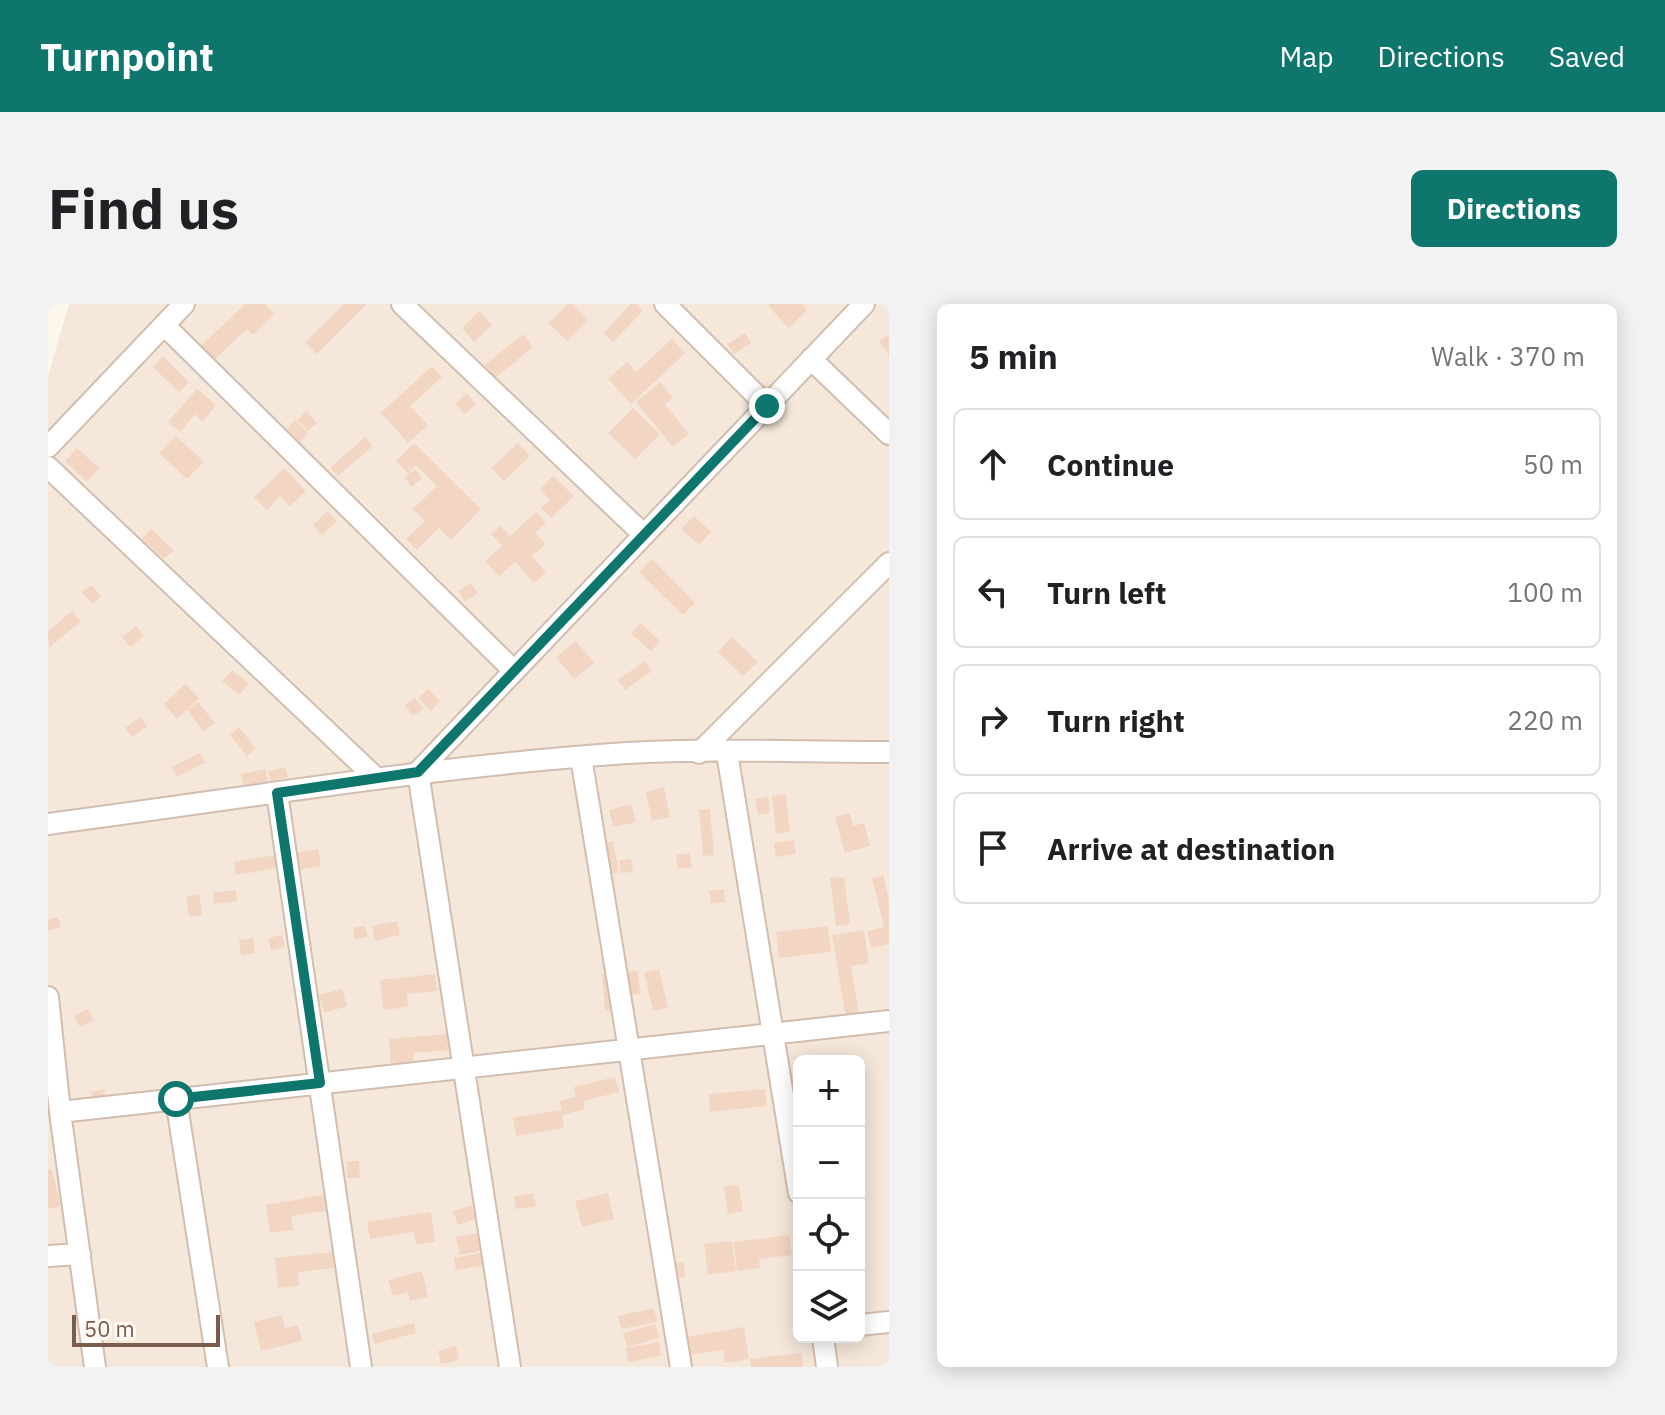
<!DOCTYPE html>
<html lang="en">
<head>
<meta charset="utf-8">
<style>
	:root { --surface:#fff; --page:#f2f2f2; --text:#202124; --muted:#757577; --line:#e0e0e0; --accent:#0f766e }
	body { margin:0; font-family:"IBM Plex Sans",sans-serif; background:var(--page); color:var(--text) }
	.controls { position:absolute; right:24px; bottom:24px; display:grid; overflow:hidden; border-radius:12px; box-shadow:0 4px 20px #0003 }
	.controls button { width:72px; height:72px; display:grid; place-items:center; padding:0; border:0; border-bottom:2px solid var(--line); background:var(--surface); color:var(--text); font:40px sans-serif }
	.scale { position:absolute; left:24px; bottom:20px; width:148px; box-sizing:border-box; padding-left:8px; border:4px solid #7a5c4d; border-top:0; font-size:22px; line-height:28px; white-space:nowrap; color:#7a5c4d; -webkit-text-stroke:6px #fffaf3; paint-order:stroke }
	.stop { position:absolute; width:24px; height:24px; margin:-18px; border:6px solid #0f766e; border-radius:50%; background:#fff }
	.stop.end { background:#0f766e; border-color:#fff; box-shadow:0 2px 8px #0008 }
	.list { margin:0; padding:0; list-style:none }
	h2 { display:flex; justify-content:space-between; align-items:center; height:104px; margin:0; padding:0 32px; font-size:34px }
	h2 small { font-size:26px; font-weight:400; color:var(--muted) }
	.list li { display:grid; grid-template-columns:52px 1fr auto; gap:24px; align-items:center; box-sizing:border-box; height:112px; margin:0 16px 16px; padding:0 16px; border:2px solid var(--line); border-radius:12px }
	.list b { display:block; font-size:30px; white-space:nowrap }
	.list em { font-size:26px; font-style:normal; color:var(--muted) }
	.icon { flex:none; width:44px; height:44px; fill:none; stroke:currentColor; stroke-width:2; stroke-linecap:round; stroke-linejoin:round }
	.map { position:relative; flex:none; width:841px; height:1063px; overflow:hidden; border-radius:12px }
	header { display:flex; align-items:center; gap:48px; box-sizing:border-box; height:112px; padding:0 40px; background:var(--accent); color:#fff }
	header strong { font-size:38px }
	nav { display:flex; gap:44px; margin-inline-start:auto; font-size:28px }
	.intro { display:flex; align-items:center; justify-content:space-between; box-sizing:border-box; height:192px; padding:0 48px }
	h1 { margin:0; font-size:56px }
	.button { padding:20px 36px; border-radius:12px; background:var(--accent); color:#fff; font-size:28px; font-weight:700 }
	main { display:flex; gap:48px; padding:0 48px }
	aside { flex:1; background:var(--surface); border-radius:12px; box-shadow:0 4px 20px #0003 }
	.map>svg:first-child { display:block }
</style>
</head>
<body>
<header>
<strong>Turnpoint</strong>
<nav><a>Map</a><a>Directions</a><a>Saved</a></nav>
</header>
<div class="intro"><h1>Find us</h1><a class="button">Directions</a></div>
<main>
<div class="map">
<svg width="841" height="1063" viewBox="0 0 841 1063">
	<rect width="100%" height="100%" fill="#fdf6ec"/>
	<!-- residential -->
	<path fill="#f5e8da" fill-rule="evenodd" d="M 21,0 L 841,0 L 841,1063 L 0,1063 L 0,72 ZM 751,757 L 811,757 L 811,1033 L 751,1033 Z"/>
	<!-- building -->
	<path fill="#f3d5c3" d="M 197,0 L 217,0 L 226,10 L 205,31 L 199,25 L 166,56 L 153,42 Z
		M 296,0 L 319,0 L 269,50 L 257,38 Z
		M 520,0 L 524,0 L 540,16 L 519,37 L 501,19 Z
		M 583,0 L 588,0 L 595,7 L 565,38 L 555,29 Z
		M 722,0 L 754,0 L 759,6 L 741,24 L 720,2 Z
		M 431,7 L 444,21 L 426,38 L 414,24 Z
		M 697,29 L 703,39 L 686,50 L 679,40 Z
		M 475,30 L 485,43 L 447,74 L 437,61 Z
		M 841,30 L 841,52 L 831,37 Z
		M 624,35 L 637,49 L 583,100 L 560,75 L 579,58 L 588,68 Z
		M 115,52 L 141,78 L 131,88 L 105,63 Z
		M 384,62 L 394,73 L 362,102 L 380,121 L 360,139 L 333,109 Z
		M 612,78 L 625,94 L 617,100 L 641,130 L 625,143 L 588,98 Z
		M 149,85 L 168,101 L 155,118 L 147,110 L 132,128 L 120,118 Z
		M 419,89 L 428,100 L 417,110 L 407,100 Z
		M 585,104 L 612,130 L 587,155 L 560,129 Z
		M 258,107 L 269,119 L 260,127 L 249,116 Z
		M 247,116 L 260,129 L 252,138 L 239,125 Z
		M 128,132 L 156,158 L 139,175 L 111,149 Z
		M 317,133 L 325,142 L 290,172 L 282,164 Z
		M 366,139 L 433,205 L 403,236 L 391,224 L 369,246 L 358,235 L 377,217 L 365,205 L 389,182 L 368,161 L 360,169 L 348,157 Z
		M 470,139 L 482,152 L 456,177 L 443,164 Z
		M 29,144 L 51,164 L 39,178 L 17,157 Z
		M 236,164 L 258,187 L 242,202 L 232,192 L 219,206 L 206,193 Z
		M 367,165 L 374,174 L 364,183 L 356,173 Z
		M 505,172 L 526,192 L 503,214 L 493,204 L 502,196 L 492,185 Z
		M 279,207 L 289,218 L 274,231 L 265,221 Z
		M 488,208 L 498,219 L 487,229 L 498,240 L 484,252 L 498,268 L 486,279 L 467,258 L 451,272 L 437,257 L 454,242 L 443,230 L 452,222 L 462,232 Z
		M 646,212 L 663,228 L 651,241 L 633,225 Z
		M 103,225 L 126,246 L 116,255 L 94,235 Z
		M 604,255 L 647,299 L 635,311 L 591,268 Z
		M 423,279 L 430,289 L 417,298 L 410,287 Z
		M 44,281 L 53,293 L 44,300 L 34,288 Z
		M 24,307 L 33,317 L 1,344 L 0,327 Z
		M 593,319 L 612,337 L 603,347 L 583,330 Z
		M 88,322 L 96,332 L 82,343 L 74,333 Z
		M 684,333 L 710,358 L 695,372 L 670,348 Z
		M 528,337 L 546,359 L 526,375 L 508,353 Z
		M 597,357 L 604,367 L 577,386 L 570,376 Z
		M 184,366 L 201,380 L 191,391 L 174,377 Z
		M 137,380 L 151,394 L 129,415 L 116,400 Z
		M 380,385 L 392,397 L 383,407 L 370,394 Z
		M 367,394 L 376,405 L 365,412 L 357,401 Z
		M 150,398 L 167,419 L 155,427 L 139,406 Z
		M 92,413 L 99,422 L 84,433 L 77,424 Z
		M 191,423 L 208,445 L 199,452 L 182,431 Z
		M 152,449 L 157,459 L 129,473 L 124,463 Z
		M 237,463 L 240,473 L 223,478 L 220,468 Z
		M 217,465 L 220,478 L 196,483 L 193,470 Z
		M 616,483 L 622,513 L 604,517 L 598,488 Z
		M 738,490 L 742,528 L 728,530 L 724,492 Z
		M 720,492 L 722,509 L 710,511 L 707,495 Z
		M 583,500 L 588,518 L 565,523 L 561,506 Z
		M 662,505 L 666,551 L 655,552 L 651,506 Z
		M 802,509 L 805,522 L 816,519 L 822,542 L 797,549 L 787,513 Z
		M 746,536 L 748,550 L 728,553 L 726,539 Z
		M 565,537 L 571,568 L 557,571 L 550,540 Z
		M 270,545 L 273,562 L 245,567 L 242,550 Z
		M 240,549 L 242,562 L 188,571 L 186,558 Z
		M 642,549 L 644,563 L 630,565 L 628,551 Z
		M 583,555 L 585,568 L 573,569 L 571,556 Z
		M 835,571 L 841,596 L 841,640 L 823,644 L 819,627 L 836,623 L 824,574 Z
		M 796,573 L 802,620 L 788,622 L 782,574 Z
		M 676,585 L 677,598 L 663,600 L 661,587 Z
		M 188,586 L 189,597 L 166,600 L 165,589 Z
		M 151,590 L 154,611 L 141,613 L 138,593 Z
		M 10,613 L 13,623 L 0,627 L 0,616 Z
		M 349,617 L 352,631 L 327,637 L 324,622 Z
		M 317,622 L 320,633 L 307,636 L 305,624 Z
		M 780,622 L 783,648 L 731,654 L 728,628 Z
		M 816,626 L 821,659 L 803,662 L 812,718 L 799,720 L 784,631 Z
		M 234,631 L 237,643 L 223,646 L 220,634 Z
		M 205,634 L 207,649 L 193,651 L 191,636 Z
		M 611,665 L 620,704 L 605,707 L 596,668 Z
		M 590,667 L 592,690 L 578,691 L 579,706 L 557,707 L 554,670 Z
		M 387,670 L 389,687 L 359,690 L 360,703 L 335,706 L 332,676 Z
		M 294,685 L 299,702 L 276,709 L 271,691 Z
		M 40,705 L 46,716 L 32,723 L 26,712 Z
		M 399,730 L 400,746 L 365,749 L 366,764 L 343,766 L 341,735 Z
		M 567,773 L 571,788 L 535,797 L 537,805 L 514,811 L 516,824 L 468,832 L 465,814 L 514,806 L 511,797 L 528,793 L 526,783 Z
		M 56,785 L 59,799 L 46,802 L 43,788 Z
		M 717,785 L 719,802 L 662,808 L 661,790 Z
		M 299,857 L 311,857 L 312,874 L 299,874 Z
		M 0,866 L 4,866 L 13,902 L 0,905 Z
		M 691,881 L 695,907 L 680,910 L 676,883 Z
		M 485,889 L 488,902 L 468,905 L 466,893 Z
		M 560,889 L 566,915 L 534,923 L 527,897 Z
		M 276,891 L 278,907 L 243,912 L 245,926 L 222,929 L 218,901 Z
		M 423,901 L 428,915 L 410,921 L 405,907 Z
		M 383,908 L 387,938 L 368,940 L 366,928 L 322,935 L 319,918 Z
		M 429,929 L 432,947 L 412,951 L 408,933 Z
		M 741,931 L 744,951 L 711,955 L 712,964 L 689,967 L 686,938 Z
		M 684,937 L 688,967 L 660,971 L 656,940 Z
		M 285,948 L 286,964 L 250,968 L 251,982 L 230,984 L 227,954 Z
		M 432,949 L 435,961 L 408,966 L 406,954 Z
		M 636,958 L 637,973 L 627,974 L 626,959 Z
		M 374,967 L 380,993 L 362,997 L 360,988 L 345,992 L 340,976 Z
		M 606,1004 L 609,1018 L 573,1025 L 570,1012 Z
		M 234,1011 L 237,1024 L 250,1021 L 254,1037 L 213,1047 L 206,1018 Z
		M 366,1019 L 368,1029 L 326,1040 L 324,1030 Z
		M 607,1020 L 611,1034 L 579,1043 L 575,1029 Z
		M 696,1023 L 701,1055 L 677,1059 L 675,1046 L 641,1051 L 638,1033 Z
		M 611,1038 L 613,1052 L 580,1058 L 578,1044 Z
		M 408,1042 L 411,1056 L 393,1060 L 390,1047 Z
		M 754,1049 L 755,1063 L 703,1063 L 702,1055 Z"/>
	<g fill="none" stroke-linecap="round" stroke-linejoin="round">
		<defs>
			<path id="minor" d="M 354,0 L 596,231
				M 617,0 L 719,102
				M 116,21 L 466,367
				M 763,55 L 841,130
				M 0,143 L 136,0
				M 0,163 L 328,474
				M 651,449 L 841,259
				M 679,449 L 751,889
				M 533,453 L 633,1063
				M 229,489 L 313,1063
				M 0,520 C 193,495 385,462 579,449 C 666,444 754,448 841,448
				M 0,693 L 12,808 L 47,1063
				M 128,795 L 170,1063
				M 12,808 L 841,717
				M 0,952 L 32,950
				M 811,1021 L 841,1018
				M 775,1033 L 779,1063
				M 462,1063 L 370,468 L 816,0"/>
		</defs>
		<!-- minor casing -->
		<use href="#minor" stroke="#d1beb0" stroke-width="24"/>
		<!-- minor -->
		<use href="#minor" stroke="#fff" stroke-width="20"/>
	</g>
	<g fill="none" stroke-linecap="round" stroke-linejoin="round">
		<!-- route -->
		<path stroke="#0f766e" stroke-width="10" d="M 128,795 L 272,779 L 229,489 L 370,468 L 719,102"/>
	</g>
</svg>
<div class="controls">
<button>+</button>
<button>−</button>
<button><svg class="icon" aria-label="locate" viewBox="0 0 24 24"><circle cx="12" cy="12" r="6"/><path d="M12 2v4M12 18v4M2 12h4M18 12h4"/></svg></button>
<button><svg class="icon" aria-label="layers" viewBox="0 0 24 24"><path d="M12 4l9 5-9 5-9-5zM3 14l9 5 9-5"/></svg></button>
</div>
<div class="scale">50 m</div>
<div class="stop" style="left:128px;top:795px"></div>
<div class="stop end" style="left:719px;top:102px"></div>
</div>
<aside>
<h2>5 min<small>Walk · 370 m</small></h2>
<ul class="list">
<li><svg class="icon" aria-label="ahead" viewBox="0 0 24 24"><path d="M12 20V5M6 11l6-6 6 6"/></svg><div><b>Continue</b></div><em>50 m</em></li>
<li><svg class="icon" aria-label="left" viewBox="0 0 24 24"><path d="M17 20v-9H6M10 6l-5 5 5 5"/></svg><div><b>Turn left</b></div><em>100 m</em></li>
<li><svg class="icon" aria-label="right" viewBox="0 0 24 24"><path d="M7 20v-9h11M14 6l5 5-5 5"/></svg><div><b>Turn right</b></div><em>220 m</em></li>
<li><svg class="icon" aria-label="arrive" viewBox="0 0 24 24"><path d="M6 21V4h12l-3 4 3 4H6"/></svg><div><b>Arrive at destination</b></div></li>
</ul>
</aside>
</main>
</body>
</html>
